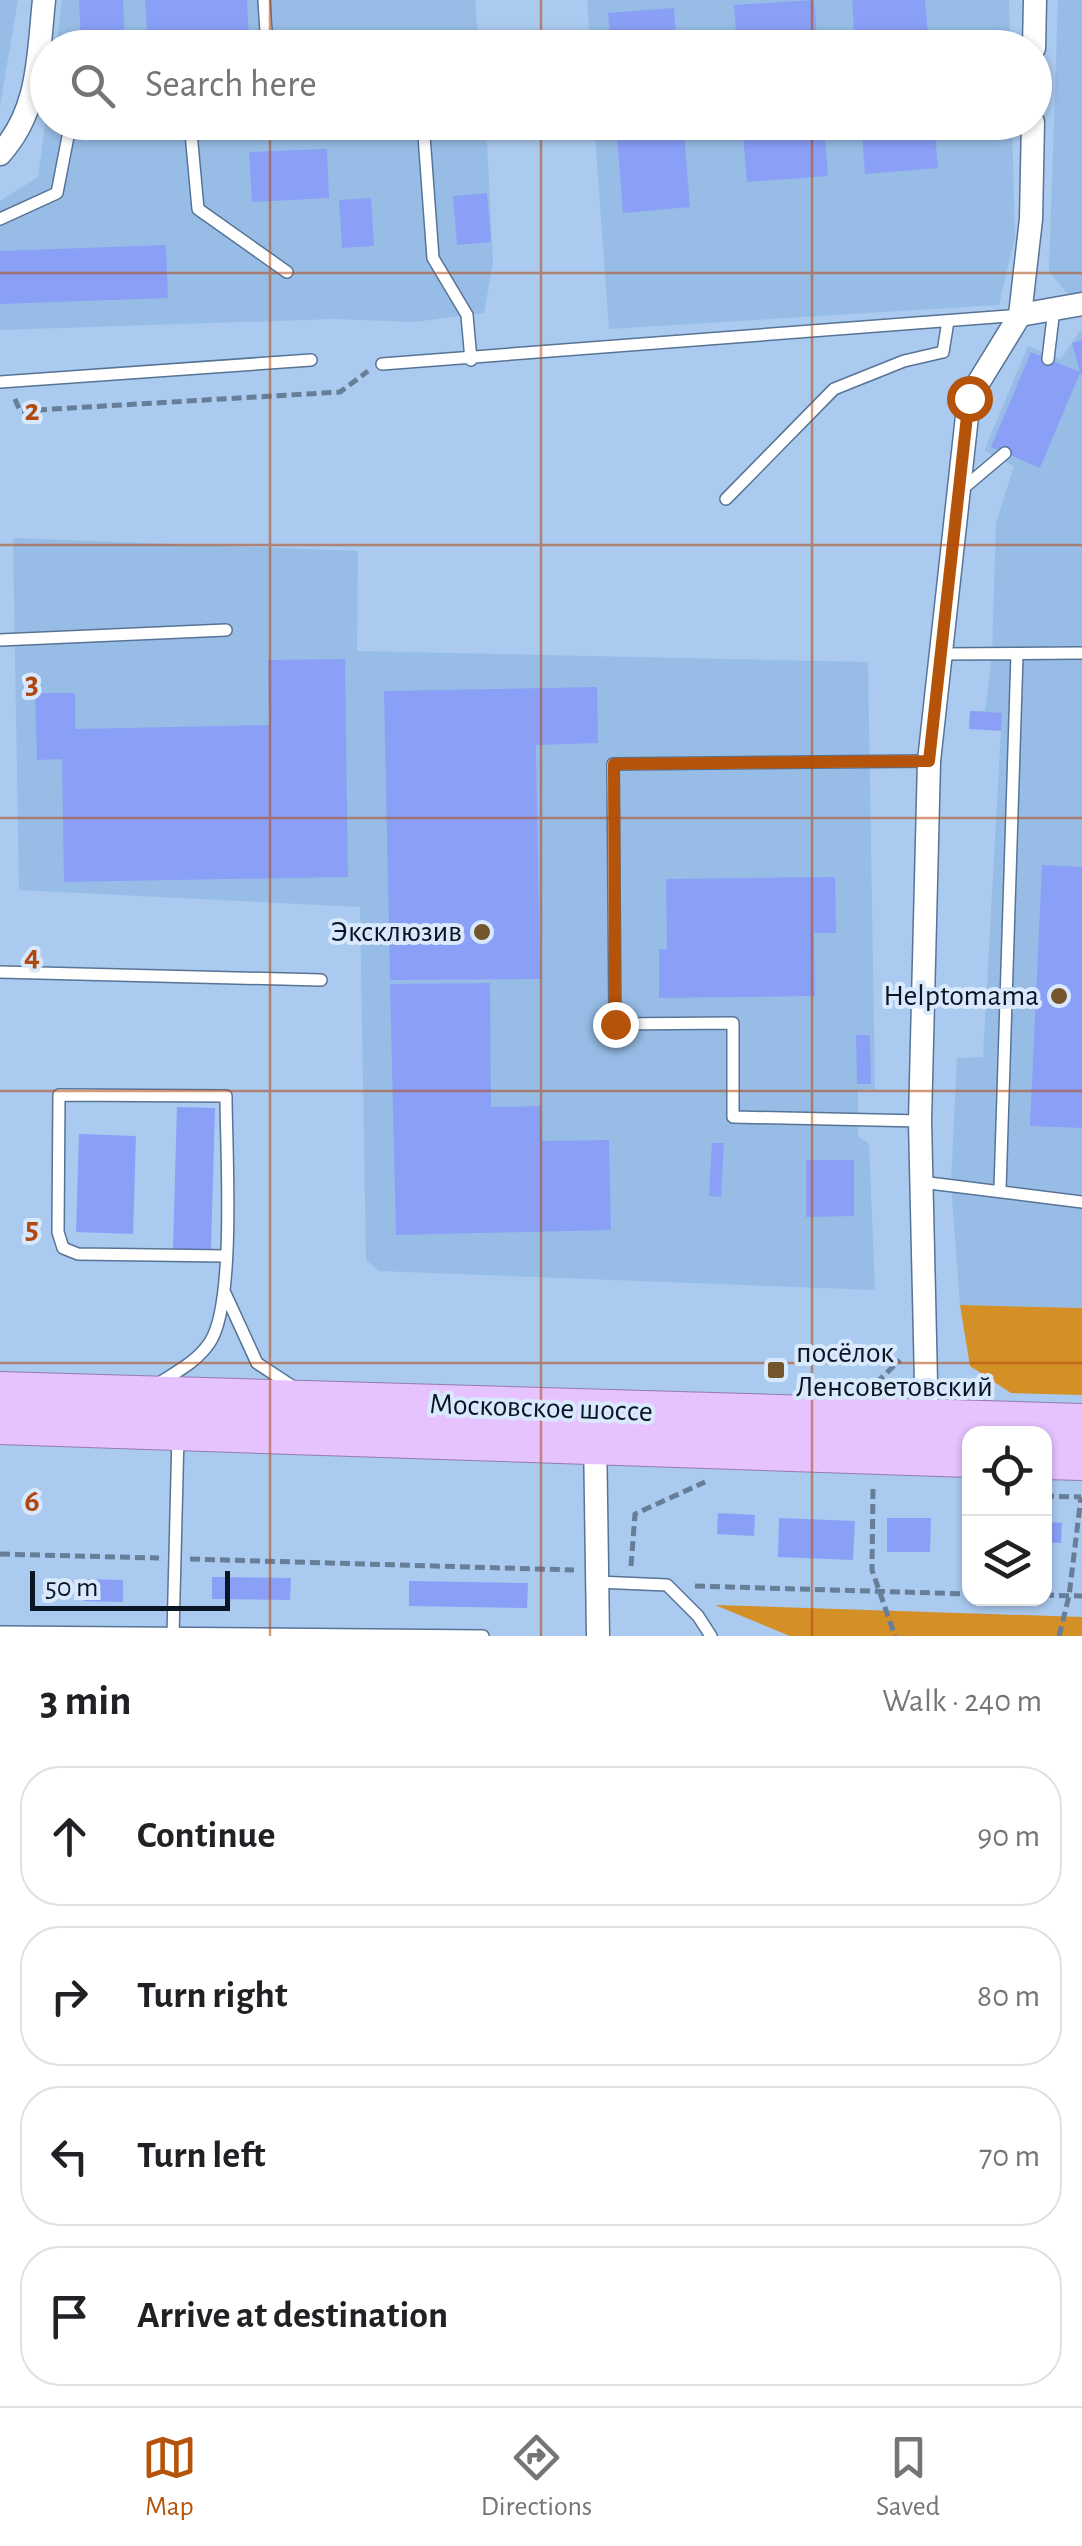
<!DOCTYPE html>
<html lang="en">
<head>
<meta charset="utf-8">
<style>
	:root { --surface:#fff; --page:#f2f2f2; --text:#202124; --muted:#757577; --line:#e0e0e0; --accent:#b45309 }
	body { margin:0; font-family:"Alegreya Sans",sans-serif; background:var(--page); color:var(--text) }
	.controls { position:absolute; right:30px; bottom:30px; display:grid; overflow:hidden; border-radius:20px; box-shadow:0 2px 8px #0004 }
	.controls button { width:90px; height:90px; display:grid; place-items:center; padding:0; border:0; border-bottom:2px solid var(--line); background:var(--surface); color:var(--text); font:50px sans-serif }
	.scale { position:absolute; left:30px; bottom:25px; width:200px; box-sizing:border-box; padding-left:10px; border:5px solid #0a1623; border-top:0; font-size:28px; line-height:35px; white-space:nowrap; color:#0a1623; -webkit-text-stroke:8px #d9e9fd; paint-order:stroke }
	.stop { position:absolute; width:30px; height:30px; margin:-22px; border:8px solid #b45309; border-radius:50%; background:#fff }
	.stop.end { background:#b45309; border-color:#fff; box-shadow:0 2px 10px #0008 }
	.list { margin:0; padding:0; list-style:none }
	h2 { display:flex; justify-content:space-between; align-items:center; height:130px; margin:0; padding:0 40px; font-size:42px }
	h2 small { font-size:32px; font-weight:400; color:var(--muted) }
	.list li { display:grid; grid-template-columns:65px 1fr auto; gap:30px; align-items:center; box-sizing:border-box; height:140px; margin:0 20px 20px; padding:0 20px; border:2px solid var(--line); border-radius:40px }
	.list b { display:block; font-size:38px; white-space:nowrap }
	.list em { font-size:32px; font-style:normal; color:var(--muted) }
	.icon { flex:none; width:55px; height:55px; fill:none; stroke:currentColor; stroke-width:2; stroke-linecap:round; stroke-linejoin:round }
	.map { position:relative; flex:none; width:1082px; height:1636px; overflow:hidden }
	.search { position:absolute; background:var(--surface); box-shadow:0 2px 8px #0004; left:30px; right:30px; top:30px; height:110px; display:flex; align-items:center; gap:25px; box-sizing:border-box; padding:0 35px; border-radius:55px; color:var(--muted); font-size:38px }
	.sheet { height:770px; background:var(--surface) }
	nav { display:flex; justify-content:space-around; align-items:center; box-sizing:border-box; height:140px; border-top:2px solid var(--line); background:var(--surface); font-size:28px; color:var(--muted) }
	nav a { display:grid; justify-items:center; gap:5px }
	nav .on { color:var(--accent) }
	.map>svg:first-child { display:block }
</style>
</head>
<body>
<div class="map">
<svg width="1082" height="1636" viewBox="0 0 1082 1636">
	<rect width="100%" height="100%" fill="#aacaef"/>
	<!-- built -->
	<path fill="#97bde6" d="M 0,0 L 18,0 L 0,105 Z
		M 62,0 L 475,0 L 479,47 L 56,48 Z
		M 587,0 L 1009,0 L 1010,47 L 590,47 Z
		M 1058,0 L 1082,0 L 1082,293 L 1069,296 L 1049,271 Z
		M 47,110 L 48,122 L 486,123 L 493,261 L 484,313 L 415,322 L 334,319 L 0,330 L 0,201 L 38,177 Z
		M 594,123 L 1012,123 L 1015,237 L 999,305 L 609,329 Z
		M 1082,328 L 1082,1308 L 960,1305 L 951,1184 L 957,1058 L 983,1057 L 1001,731 L 969,728 L 970,711 L 985,711 L 992,655 L 996,523 L 1014,466 L 984,451 L 1028,346 L 1061,359 Z
		M 13,538 L 358,551 L 357,651 L 868,662 L 875,1089 L 858,1090 L 858,1136 L 869,1144 L 875,1290 L 379,1271 L 366,1260 L 360,907 L 19,890 Z"/>
	<!-- green -->
	<path fill="#d48f27" d="M 960,1305 L 1082,1308 L 1082,1395 L 1011,1393 L 970,1366 Z
		M 715,1605 L 1082,1617 L 1082,1636 L 790,1636 Z"/>
	<!-- building -->
	<path fill="#8aa0f7" d="M 79,0 L 123,0 L 125,48 L 81,48 Z
		M 145,0 L 247,0 L 249,39 L 148,45 Z
		M 814,0 L 818,48 L 737,48 L 734,5 Z
		M 852,0 L 925,0 L 929,48 L 855,48 Z
		M 674,8 L 677,48 L 611,48 L 608,13 Z
		M 616,122 L 683,122 L 690,207 L 623,213 Z
		M 742,122 L 824,122 L 828,176 L 747,182 Z
		M 861,122 L 934,122 L 938,168 L 865,174 Z
		M 327,149 L 329,198 L 252,202 L 249,152 Z
		M 487,193 L 491,242 L 457,245 L 453,196 Z
		M 371,198 L 374,246 L 342,248 L 339,200 Z
		M 166,245 L 168,298 L 0,304 L 0,251 Z
		M 1082,340 L 1082,376 L 1080,373 L 1040,468 L 991,447 L 1031,352 L 1080,372 L 1072,343 Z
		M 345,659 L 348,877 L 64,882 L 62,759 L 37,760 L 35,693 L 75,693 L 75,729 L 269,725 L 268,660 Z
		M 597,687 L 598,743 L 536,745 L 540,979 L 390,980 L 384,691 Z
		M 970,711 L 1002,713 L 1001,731 L 969,729 Z
		M 1042,865 L 1082,867 L 1082,1128 L 1030,1126 Z
		M 835,877 L 836,933 L 814,933 L 815,996 L 659,998 L 659,949 L 667,949 L 666,879 Z
		M 490,983 L 491,1107 L 541,1106 L 542,1141 L 609,1140 L 611,1230 L 396,1235 L 390,984 Z
		M 856,1035 L 870,1035 L 871,1084 L 857,1084 Z
		M 177,1107 L 215,1108 L 211,1250 L 173,1249 Z
		M 79,1134 L 136,1136 L 133,1234 L 76,1232 Z
		M 712,1143 L 724,1143 L 721,1197 L 709,1196 Z
		M 806,1160 L 854,1160 L 854,1216 L 806,1217 Z
		M 718,1513 L 755,1515 L 754,1536 L 717,1534 Z
		M 779,1518 L 855,1521 L 853,1560 L 778,1557 Z
		M 887,1518 L 931,1518 L 930,1552 L 887,1552 Z
		M 1044,1522 L 1062,1523 L 1061,1543 L 1044,1542 Z
		M 212,1577 L 291,1578 L 290,1600 L 212,1599 Z
		M 84,1579 L 123,1580 L 123,1602 L 84,1601 Z
		M 409,1581 L 528,1583 L 527,1608 L 409,1606 Z"/>
	<g fill="none" stroke-linecap="round" stroke-linejoin="round">
		<defs>
			<path id="service" d="M 264,0 L 267,48
				M 190,122 L 198,209 L 287,272
				M 423,122 L 433,258 L 467,315 L 471,360
				M 0,219 L 57,193 L 70,126 L 90,122
				M 1048,359 L 1054,309
				M 382,364 L 1020,315
				M 0,382 L 311,360
				M 960,491 L 1005,453
				M 726,499 L 834,389 L 904,361 L 943,352 L 948,321
				M 0,640 L 226,630
				M 943,654 L 1082,653
				M 0,972 L 321,980
				M 920,1121 L 733,1117 L 733,1023 L 615,1024 L 613,764 L 929,761
				M 921,1182 L 1082,1202
				M 1000,1189 L 1017,655
				M 224,1291 L 257,1363 L 292,1386
				M 156,1385 C 176,1372 197,1362 210,1342 C 236,1303 226,1148 226,1096 L 59,1095 L 58,1232 L 63,1248 L 78,1254 L 225,1256
				M 597,1582 L 667,1585 L 698,1616 L 711,1636
				M 0,1632 L 483,1636
				M 173,1636 L 178,1435"/>
			<path id="minor" d="M 1034,48 L 1035,0
				M 0,154 C 40,110 38,56 44,0
				M 1020,315 L 1082,304
				M 927,1426 L 920,1121 L 929,761 L 969,398 L 1020,315 L 1031,219 L 1033,122
				M 595,1433 L 598,1636"/>
			<path id="trunk" d="M 0,1392 L 1082,1424
				M 0,1424 L 970,1457
				M 1044,1459 L 1082,1460"/>
		</defs>
		<!-- service casing -->
		<use href="#service" stroke="#577496" stroke-width="14"/>
		<!-- minor casing -->
		<use href="#minor" stroke="#577496" stroke-width="25"/>
		<!-- trunk casing -->
		<use href="#trunk" stroke="#957bb1" stroke-width="42"/>
		<!-- path -->
		<path stroke="#677e99" stroke-width="5" stroke-dasharray="10 5" stroke-linecap="butt" d="M 15,399 L 20,411 L 340,392 L 368,371
			M 876,1383 L 900,1360
			M 873,1489 L 872,1570 L 895,1636
			M 1044,1496 L 1081,1497
			M 0,1554 L 159,1558
			M 190,1559 L 574,1570
			M 631,1566 L 635,1514 L 705,1482
			M 695,1586 L 970,1594
			M 1044,1595 L 1082,1596
			M 1059,1636 L 1069,1596 L 1081,1497"/>
		<!-- service -->
		<use href="#service" stroke="#fff" stroke-width="11"/>
		<!-- minor -->
		<use href="#minor" stroke="#fff" stroke-width="22"/>
		<!-- trunk -->
		<use href="#trunk" stroke="#e6c2fe" stroke-width="40"/>
	</g>
	<g fill="none" stroke-linecap="round" stroke-linejoin="round">
		<!-- route -->
		<path stroke="#b45309" stroke-width="12" d="M 615,1024 L 614,764 L 929,761 L 969,398"/>
	</g>
	<!-- grid -->
	<path fill="none" stroke="#b04812" stroke-width="2.5" stroke-opacity="0.55" d="M 270,0 L 270,48M 541,0 L 541,48M 812,0 L 812,48M 270,122 L 270,1636M 541,122 L 541,1636M 812,122 L 812,1636M 0,273 L 1082,273M 0,545 L 1082,545M 0,818 L 1082,818M 0,1091 L 1082,1091M 0,1363 L 1082,1363"/>
	<!-- markers -->
	<g fill="#75552b" stroke="#d9e9fd" stroke-width="4">
		<circle cx="482" cy="932" r="10"/>
		<circle cx="1059" cy="996" r="10"/>
		<rect x="766" y="1360" width="20" height="20" rx="5"/>
	</g>
	<g text-anchor="middle" dominant-baseline="central" stroke-width="8" stroke-linejoin="round" paint-order="stroke">
		<!-- poi labels -->
		<g font-size="30" fill="#0a1623" stroke="#d9e9fd" text-anchor="end">
			<text x="462" y="932">Эксклюзив</text>
			<text x="1039" y="996">Helptomama</text>
			<text x="796" y="1353" text-anchor="start">посёлок<tspan x="796" dy="34">Ленсоветовский</tspan></text>
		</g>
		<!-- street labels -->
		<g font-size="30" fill="#0a1623" stroke="#d9e9fd">
			<text transform="translate(541 1408) rotate(2)">Московское шоссе</text>
		</g>
	</g>
	<g font-size="32" text-anchor="middle" font-weight="bold" fill="#b04812" stroke="#d9e9fd" stroke-width="8" stroke-linejoin="round" paint-order="stroke">
		<text x="32" y="420">2</text>
		<text x="32" y="693">3</text>
		<text x="32" y="966">4</text>
		<text x="32" y="1238">5</text>
		<text x="32" y="1511">6</text>
	</g>
</svg>
<div class="controls">
<button><svg class="icon" aria-label="locate" viewBox="0 0 24 24"><circle cx="12" cy="12" r="6"/><path d="M12 2v4M12 18v4M2 12h4M18 12h4"/></svg></button>
<button><svg class="icon" aria-label="layers" viewBox="0 0 24 24"><path d="M12 4l9 5-9 5-9-5zM3 14l9 5 9-5"/></svg></button>
</div>
<div class="scale">50 m</div>
<div class="stop" style="left:969px;top:398px"></div>
<div class="stop end" style="left:615px;top:1024px"></div>
<div class="search"><svg class="icon" aria-label="search" viewBox="0 0 24 24"><circle cx="10" cy="10" r="6"/><path d="M15 15l6 6"/></svg>Search here</div>
</div>
<section class="sheet">
<h2>3 min<small>Walk · 240 m</small></h2>
<ul class="list">
<li><svg class="icon" aria-label="ahead" viewBox="0 0 24 24"><path d="M12 20V5M6 11l6-6 6 6"/></svg><div><b>Continue</b></div><em>90 m</em></li>
<li><svg class="icon" aria-label="right" viewBox="0 0 24 24"><path d="M7 20v-9h11M14 6l5 5-5 5"/></svg><div><b>Turn right</b></div><em>80 m</em></li>
<li><svg class="icon" aria-label="left" viewBox="0 0 24 24"><path d="M17 20v-9H6M10 6l-5 5 5 5"/></svg><div><b>Turn left</b></div><em>70 m</em></li>
<li><svg class="icon" aria-label="arrive" viewBox="0 0 24 24"><path d="M6 21V4h12l-3 4 3 4H6"/></svg><div><b>Arrive at destination</b></div></li>
</ul>
</section>
<nav>
<a class="on"><svg class="icon" aria-label="map" viewBox="0 0 24 24"><path d="M3 6l6-2 6 2 6-2v14l-6 2-6-2-6 2zM9 4v14M15 6v14"/></svg>Map</a>
<a><svg class="icon" aria-label="directions" viewBox="0 0 24 24"><path d="M12 3l9 9-9 9-9-9zM9 14v-3h6M13 9l2 2-2 2"/></svg>Directions</a>
<a><svg class="icon" aria-label="saved" viewBox="0 0 24 24"><path d="M7 4h10v16l-5-4-5 4z"/></svg>Saved</a>
</nav>
</body>
</html>
